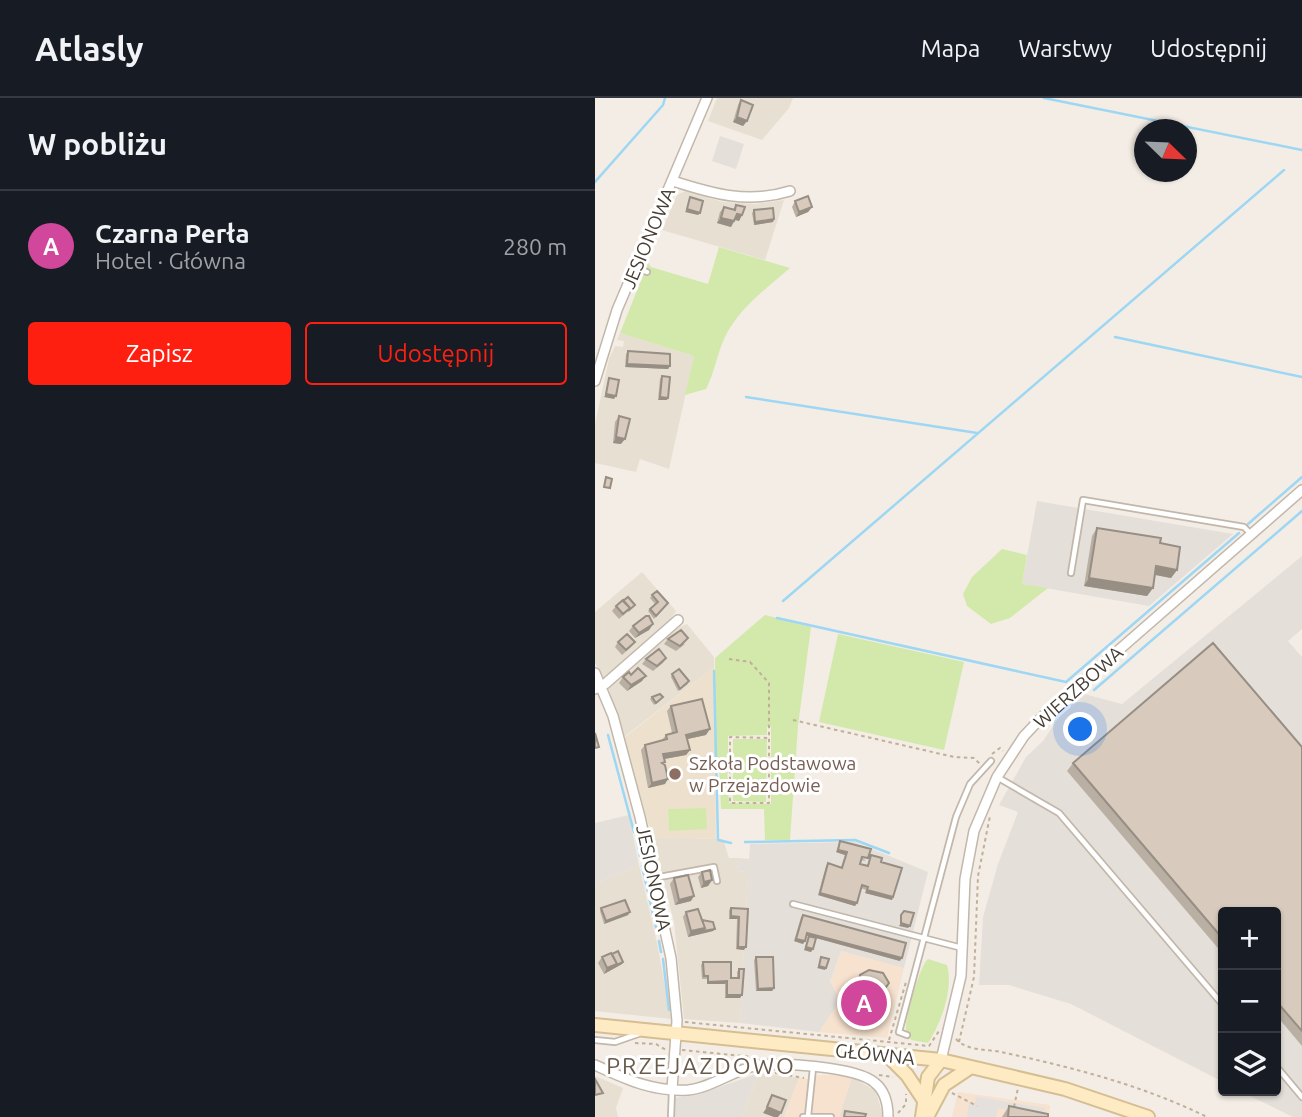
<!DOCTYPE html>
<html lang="pl">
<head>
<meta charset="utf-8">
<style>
	:root { --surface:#171b24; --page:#242831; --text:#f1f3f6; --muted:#9ea1a6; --line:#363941; --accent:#ff1f10 }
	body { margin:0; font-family:Ubuntu,sans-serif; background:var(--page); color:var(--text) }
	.controls { position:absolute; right:21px; bottom:21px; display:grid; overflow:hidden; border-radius:7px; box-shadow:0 2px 5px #0004 }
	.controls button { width:63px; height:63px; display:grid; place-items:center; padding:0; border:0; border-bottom:2px solid var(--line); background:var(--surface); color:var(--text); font:35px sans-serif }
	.compass { position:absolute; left:539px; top:21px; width:63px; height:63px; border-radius:50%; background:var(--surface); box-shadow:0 2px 5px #0004; rotate:113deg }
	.you { position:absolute; left:486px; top:632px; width:24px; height:24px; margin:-18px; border:5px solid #fff; border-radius:50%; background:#1a73e8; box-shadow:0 0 0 10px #1a73e833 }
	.badge { display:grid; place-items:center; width:46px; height:46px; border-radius:50%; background:var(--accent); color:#fff; font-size:23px; font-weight:700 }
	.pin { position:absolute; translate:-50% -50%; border:4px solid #fff; box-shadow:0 2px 7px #0006 }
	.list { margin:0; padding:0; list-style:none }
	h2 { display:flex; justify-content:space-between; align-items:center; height:91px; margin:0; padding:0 28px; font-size:30px }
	h2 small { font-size:23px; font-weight:400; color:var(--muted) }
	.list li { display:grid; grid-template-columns:46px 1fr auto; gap:21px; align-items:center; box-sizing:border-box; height:112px; padding:0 28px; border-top:2px solid var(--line) }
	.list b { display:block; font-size:26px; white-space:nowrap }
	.list p { margin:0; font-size:23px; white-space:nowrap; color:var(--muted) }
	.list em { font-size:23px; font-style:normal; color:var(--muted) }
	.actions { display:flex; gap:14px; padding:21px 28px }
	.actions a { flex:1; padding:16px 0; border:2px solid var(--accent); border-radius:7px; text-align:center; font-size:24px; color:var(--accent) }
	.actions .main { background:var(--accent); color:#fff }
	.icon { flex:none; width:38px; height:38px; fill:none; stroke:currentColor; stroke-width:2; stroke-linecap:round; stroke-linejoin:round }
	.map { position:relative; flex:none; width:707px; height:1019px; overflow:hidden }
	header { display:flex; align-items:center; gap:42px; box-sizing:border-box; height:98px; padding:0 35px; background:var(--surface); border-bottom:2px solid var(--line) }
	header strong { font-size:33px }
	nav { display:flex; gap:38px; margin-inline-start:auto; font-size:24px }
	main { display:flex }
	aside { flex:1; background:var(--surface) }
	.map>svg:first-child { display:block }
</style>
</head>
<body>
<header>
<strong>Atlasly</strong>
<nav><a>Mapa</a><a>Warstwy</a><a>Udostępnij</a></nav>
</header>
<main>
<aside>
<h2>W pobliżu<small></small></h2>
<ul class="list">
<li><span class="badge" style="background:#d1479c">A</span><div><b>Czarna Perła</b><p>Hotel · Główna</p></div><em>280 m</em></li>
</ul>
<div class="actions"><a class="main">Zapisz</a><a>Udostępnij</a></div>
</aside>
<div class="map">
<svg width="707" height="1019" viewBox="0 0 707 1019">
	<rect width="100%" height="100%" fill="#f3ede5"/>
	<!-- residential -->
	<path fill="#e7dfd2" d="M 122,0 L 198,0 L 194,10 L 167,42 L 113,23 Z
		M 90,93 L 128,104 L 161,106 L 189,102 L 170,162 L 67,132 L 82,97 Z
		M 25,235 L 99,258 L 74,371 L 45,361 L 41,374 L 0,365 L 0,326 L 14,261 L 20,248 L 28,249 L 29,243 L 22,242 Z
		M 47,474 L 81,513 L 73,525 L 9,581 L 0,565 L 0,514 Z
		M 92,526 L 119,559 L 119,569 L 29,639 L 13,589 L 80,531 Z
		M 57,739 L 128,741 L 134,760 L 143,760 L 142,773 L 153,774 L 145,925 L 89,921 L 79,824 Z
		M 44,767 L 62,845 L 76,921 L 0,913 L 0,786 Z
		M 164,975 L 204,980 L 189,1019 L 147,1019 Z
		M 0,978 L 28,990 L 21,1010 L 23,1019 L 0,1019 Z
		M 257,979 L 281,993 L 288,1019 L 244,1019 Z"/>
	<!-- commercial -->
	<path fill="#f6e2ce" d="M 246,853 L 309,870 L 292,940 L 224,934 L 245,903 L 235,885 Z
		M 245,976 L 257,979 L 244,1019 L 189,1019 L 204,980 L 217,981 L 218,978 Z
		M 363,994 L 455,1007 L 454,1019 L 357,1019 Z"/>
	<!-- industrial -->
	<path fill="#e5dfda" d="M 125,38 L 149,46 L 141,71 L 117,63 Z
		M 442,403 L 638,436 L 554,508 L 427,486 Z
		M 707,458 L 707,531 L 693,543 L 707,559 L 707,1019 L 698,1019 L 645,993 L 681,993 L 681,814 L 628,814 L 628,984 L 476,906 L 414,887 L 384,887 L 388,819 L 403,766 L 423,714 L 404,707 L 431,659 L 448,643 L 467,615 L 489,596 L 527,606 Z
		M 34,717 L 44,767 L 0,786 L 0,725 Z
		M 260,744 L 333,774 L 309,870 L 246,853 L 235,884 L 245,903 L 224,934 L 145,925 L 153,774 L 142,773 L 143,760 L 154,761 L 155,746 Z
		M 164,975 L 147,1019 L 79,1019 L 79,1000 L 102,997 Z"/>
	<!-- education -->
	<path fill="#ede1ce" d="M 119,569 L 121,741 L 57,739 L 29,640 Z"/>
	<!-- green -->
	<path fill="#d3e9ab" d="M 124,149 L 195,170 C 172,190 144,210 130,239 C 122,255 120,274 111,291 L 90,297 L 99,258 L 25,235 L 53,165 L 56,169 L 113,186 Z
		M 407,451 L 432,457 L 427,486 L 453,490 L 415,520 L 396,526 L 372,508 L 368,496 L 377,479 Z
		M 170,517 L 216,529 L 203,628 L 195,742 L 170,742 L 169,711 L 126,711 L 124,667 L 132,667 L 134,705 L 176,706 L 176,629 L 172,629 L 172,637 L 133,638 L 133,662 L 119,662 L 120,560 Z
		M 243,536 L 369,564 L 349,652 L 224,624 Z
		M 138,641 L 172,641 L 171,704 L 138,703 Z
		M 111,710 L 112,731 L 74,733 L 73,711 Z
		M 333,861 L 352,867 C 359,890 346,926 333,945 L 316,942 C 315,939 312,936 311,932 C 309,923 325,867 333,861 Z"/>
	<!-- parking -->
	<path fill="#e4e0dd" d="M 381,999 L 450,1010 L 448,1018 L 403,1010 L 401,1019 L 372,1019 L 374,1004 L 380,1005 Z"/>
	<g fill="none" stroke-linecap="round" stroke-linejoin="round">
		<!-- stream -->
		<path stroke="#9ed7f3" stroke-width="2.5" d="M 449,0 L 707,52
			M 0,84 L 68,7 L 70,0
			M 520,239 L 707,279
			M 151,299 L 382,335
			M 653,426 L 707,379
			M 188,503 L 689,72
			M 182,520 L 471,584 L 644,435
			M 119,573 L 123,742 L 136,745
			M 499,592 L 707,413
			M 13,637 L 39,734
			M 42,743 L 45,758
			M 150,744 L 260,742 L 294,755
			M 47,768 L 62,834
			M 64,843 L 66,854
			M 68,861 L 74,912"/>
		<defs>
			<path id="lane" d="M 41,170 L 52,174
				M 476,475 L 488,402 L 649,429 L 656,436
				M 402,679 L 464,715 L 628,907
				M 59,780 L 119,769 L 122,783
				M 198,806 L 367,850
				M 312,937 L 304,934 L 361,719 L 375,686 L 396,663
				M 0,942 L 20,944 L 43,936
				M 681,968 L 707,999
				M 213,1018 L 218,970
				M 76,1019 L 77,992
				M 208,1019 L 236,1019"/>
			<path id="street" d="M 78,83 C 118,96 153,106 195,93
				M 0,283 L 22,212 L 112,0
				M 0,575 L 18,618 L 45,719 L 76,860 L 82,923 L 77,991
				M 0,591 L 10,586 L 83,522
				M 346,962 L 366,878 L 370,781 L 379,733 L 402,679 L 429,638 L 446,620 L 707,392
				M 0,967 C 31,981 57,994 93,992 C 115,990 136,974 159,968 C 182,963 263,969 280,985 C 290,993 293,1007 293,1019"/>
			<path id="secondary" d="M 0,927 L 346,962 L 470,991 L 553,1019
				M 292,957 L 312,977 L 328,1001
				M 327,1019 L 333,979 L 346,962
				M 332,1019 L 349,987 L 376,969"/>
		</defs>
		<!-- lane casing -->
		<use href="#lane" stroke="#c2b7aa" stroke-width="8"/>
		<!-- street casing -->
		<use href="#street" stroke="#c2b7aa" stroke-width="12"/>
		<!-- secondary casing -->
		<use href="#secondary" stroke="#d5be92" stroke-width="16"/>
		<!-- path -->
		<path stroke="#c1af98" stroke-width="2" stroke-dasharray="3.5 3.5" stroke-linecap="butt" d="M 134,561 L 156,564
			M 155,564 L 174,585 L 174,705 L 135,705 L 135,639 L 174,640
			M 198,622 L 359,659 L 379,660 L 386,667
			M 397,656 L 405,650 L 408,653
			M 94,658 L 106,665 L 135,665
			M 90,924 L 334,948 L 344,933
			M 361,941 C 372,953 390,951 406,954 C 476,969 547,987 612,1019
			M 294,942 L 311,884
			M 364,944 L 379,879 L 383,778 L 395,718
			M 40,945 L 61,946 L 71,952
			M 87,952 L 158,959
			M 180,975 L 209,980
			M 284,977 L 298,979
			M 357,995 L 382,1008
			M 419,1009 L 423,990
			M 303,1015 L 311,1006 L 311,996"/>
		<!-- lane -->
		<use href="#lane" stroke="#fff" stroke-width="4.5"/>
		<!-- street -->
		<use href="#street" stroke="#fff" stroke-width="9"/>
		<!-- secondary -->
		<use href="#secondary" stroke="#ffebc3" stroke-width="12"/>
	</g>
	<!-- wall -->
	<path fill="#baafa3" d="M 146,2 L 152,23 L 148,28 L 138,24 L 143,7 Z
		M 200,103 L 217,109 L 213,114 L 201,119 L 197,109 Z
		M 141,107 L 147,117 L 144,123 L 140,122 L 136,129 L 122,125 L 125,114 L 129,109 L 138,111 Z
		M 159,112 L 179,121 L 178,124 L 159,127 L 157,115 Z
		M 33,253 L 75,268 L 73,271 L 30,269 L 31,256 Z
		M 67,278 L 72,302 L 63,302 L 65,281 Z
		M 24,318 L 26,346 L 18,345 L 20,324 Z
		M 502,430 L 565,445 L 582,472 L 576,480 L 560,477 L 558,490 L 552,498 L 489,488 L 497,438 Z
		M 57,497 L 73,505 L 59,521 L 53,513 L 60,506 L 55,500 Z
		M 40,507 L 24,521 L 17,513 L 21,508 Z
		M 58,526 L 54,532 L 40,540 L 34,533 L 38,528 Z
		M 73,541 L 90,546 L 81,553 L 69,546 Z
		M 23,544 L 40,544 L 36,549 L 27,557 L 20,549 Z
		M 71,560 L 68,565 L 58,573 L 47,566 L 51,561 Z
		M 77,576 L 93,586 L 83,593 L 76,579 Z
		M 36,577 L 47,583 L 32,593 L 24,585 L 28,579 Z
		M 57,599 L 68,599 L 59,607 L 55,601 Z
		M 76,608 L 111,637 L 92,641 L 95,652 L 91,657 L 69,661 L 70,686 L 53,690 L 46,652 L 50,647 L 67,642 L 71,637 L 77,635 L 72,613 Z
		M 707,649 L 707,948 L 681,917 L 681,814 L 628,814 L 628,856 L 472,673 L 478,665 Z
		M 245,743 L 271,763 L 266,762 L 265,766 L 272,768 L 276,757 L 286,764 L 298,799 L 297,802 L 270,795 L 271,792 L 266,790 L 262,805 L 260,808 L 223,797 L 231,768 L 233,765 L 246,769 L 250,757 L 241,754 Z
		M 107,774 L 117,782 L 113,788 L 106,790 L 103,779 Z
		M 79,780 L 96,803 L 80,807 L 75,786 Z
		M 6,810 L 33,817 L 9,826 L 5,813 Z
		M 136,810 L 153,811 L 149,852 L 141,851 L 142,821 L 134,821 L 134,812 Z
		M 91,814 L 107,822 L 120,831 L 118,833 L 93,839 L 88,819 Z
		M 208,817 L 305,863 L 221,840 L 216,854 L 209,852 L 213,838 L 211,838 L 208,846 L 199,843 L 206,819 Z
		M 7,859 L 28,864 L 27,866 L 9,876 L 3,865 Z
		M 161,859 L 179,890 L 177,893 L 161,893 L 159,862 Z
		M 108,864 L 136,880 L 142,880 L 142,874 L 144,871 L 147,897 L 145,900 L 130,900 L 130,886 L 112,886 L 112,881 L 107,881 L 106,867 Z
		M 265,877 L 286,896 L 282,918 L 280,921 L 269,925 L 258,921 L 254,914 L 263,880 Z
		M 414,1008 L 453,1019 L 407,1019 Z"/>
	<!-- shaded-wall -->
	<path fill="#978e84" d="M 142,19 L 152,23 L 148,28 L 138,24 Z
		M 217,109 L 213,114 L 201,119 L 204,114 Z
		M 92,111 L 105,115 L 103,117 L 90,114 Z
		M 142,116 L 147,117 L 144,123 L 138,121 Z
		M 126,120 L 139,123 L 136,129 L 122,125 Z
		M 179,121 L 178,124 L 159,127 L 160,124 Z
		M 32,266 L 75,268 L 73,271 L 30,269 Z
		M 11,296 L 21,298 L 19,301 L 9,299 Z
		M 65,299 L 73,300 L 72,302 L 63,302 Z
		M 21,339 L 30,341 L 26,346 L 18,345 Z
		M 561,468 L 582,472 L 576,480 L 556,476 Z
		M 494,480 L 558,490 L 552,498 L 489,488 Z
		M 58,526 L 54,532 L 40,540 L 44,535 Z
		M 51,578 L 47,583 L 32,593 L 36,587 Z
		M 115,631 L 111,637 L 88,642 L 91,637 Z
		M 95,652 L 91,657 L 64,662 L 68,656 Z
		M 73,681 L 70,686 L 53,690 L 57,685 Z
		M 243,752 L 252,754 L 250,757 L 241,754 Z
		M 117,782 L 113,788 L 106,790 L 109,784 Z
		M 272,792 L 298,799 L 297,802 L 270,795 Z
		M 225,795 L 262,805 L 260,808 L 223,797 Z
		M 99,798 L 96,803 L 80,807 L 84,802 Z
		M 35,814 L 33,817 L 9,826 L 11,823 Z
		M 136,818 L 144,819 L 142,821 L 134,821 Z
		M 306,825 L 315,828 L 313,830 L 304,828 Z
		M 110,830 L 120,831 L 118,833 L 93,839 L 96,833 Z
		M 212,835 L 307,860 L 305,863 L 210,837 Z
		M 201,841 L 210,843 L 208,846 L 199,843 Z
		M 143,849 L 151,849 L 149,852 L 141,851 Z
		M 211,849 L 218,851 L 216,854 L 209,852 Z
		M 28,864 L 27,866 L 9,876 L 12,870 Z
		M 224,868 L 231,870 L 230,872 L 222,870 Z
		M 132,883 L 130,886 L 112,886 L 113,884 Z
		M 179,890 L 177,893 L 161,893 L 163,891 Z
		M 132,897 L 147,897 L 145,900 L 130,900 Z
		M 172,1009 L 186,1015 L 183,1019 L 179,1019 L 168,1015 Z"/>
	<!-- building -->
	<path fill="#d8cbbd" stroke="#978e84" stroke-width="2" d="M 146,2 L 158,7 L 152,23 L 142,19 Z
		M 213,98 L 217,109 L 204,114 L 200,103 Z
		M 95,99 L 108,103 L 105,115 L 92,111 Z
		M 141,107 L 150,109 L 147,117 L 142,116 L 139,123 L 126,120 L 129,109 L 140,112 Z
		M 178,110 L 179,121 L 160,124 L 159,112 Z
		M 33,253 L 75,256 L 75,268 L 32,266 Z
		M 67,278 L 75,279 L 73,300 L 65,299 Z
		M 14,280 L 24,282 L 21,298 L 11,296 Z
		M 24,318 L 35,321 L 30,341 L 21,339 Z
		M 11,379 L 17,381 L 15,390 L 9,389 Z
		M 502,430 L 566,440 L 565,445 L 585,449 L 582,472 L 561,468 L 558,490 L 494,480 Z
		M 62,493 L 73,505 L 61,518 L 55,511 L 63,504 L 57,497 Z
		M 33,499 L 40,507 L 33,513 L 35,510 L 28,503 Z
		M 28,502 L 35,510 L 28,516 L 21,508 Z
		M 51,518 L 54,518 L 58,526 L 44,535 L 38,528 Z
		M 86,532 L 93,540 L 85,548 L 73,541 Z
		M 32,536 L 40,544 L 31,552 L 23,544 Z
		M 618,545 L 707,649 L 707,933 L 681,903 L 681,814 L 628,814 L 628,841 L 478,665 Z
		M 64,551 L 71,560 L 62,568 L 51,561 Z
		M 43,570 L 51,578 L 36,587 L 28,579 L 34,574 L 36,577 Z
		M 84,571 L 94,583 L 85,591 L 77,576 Z
		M 65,596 L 68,599 L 61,605 L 57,599 Z
		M 107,601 L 115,631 L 91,637 L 95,652 L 68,656 L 70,664 L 67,665 L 70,667 L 73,681 L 57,685 L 50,647 L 72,641 L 71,637 L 82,634 L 76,608 Z
		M 0,635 L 4,649 L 0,650 Z
		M 245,743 L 276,751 L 273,760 L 267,759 L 265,766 L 273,768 L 276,757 L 287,760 L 286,764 L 307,770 L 298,799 L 272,792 L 273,789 L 267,787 L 262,805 L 225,795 L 233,765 L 247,770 L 252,754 L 243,752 Z
		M 115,772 L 117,782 L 109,784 L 107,774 Z
		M 93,777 L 99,798 L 84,802 L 79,780 Z
		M 30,802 L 35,814 L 11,823 L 6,810 Z
		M 136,810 L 153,811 L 151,849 L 143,849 L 144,819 L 136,818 Z
		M 103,811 L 110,830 L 96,833 L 91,814 Z
		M 309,813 L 319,815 L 315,828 L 306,825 L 306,817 Z
		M 208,817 L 311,845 L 307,860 L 212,835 L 210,843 L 201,841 Z
		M 107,822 L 118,824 L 120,831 L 108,833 L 110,830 Z
		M 214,838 L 221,840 L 218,851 L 211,849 Z
		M 23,853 L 28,864 L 20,868 L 22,866 L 17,856 Z
		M 16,855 L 22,866 L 12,870 L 7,859 Z
		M 161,859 L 178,859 L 179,890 L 163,891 Z
		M 226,859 L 234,861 L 231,870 L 224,868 Z
		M 108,864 L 136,864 L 136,880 L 144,880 L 144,871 L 149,871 L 147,897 L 132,897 L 132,883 L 113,884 L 113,878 L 109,878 Z
		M 274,872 L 288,875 L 294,885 L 286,896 L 282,918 L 271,923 L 260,918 L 256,912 L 265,877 Z
		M 0,981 L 8,995 L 0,997 Z
		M 177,997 L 191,1002 L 186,1015 L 172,1009 Z
		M 414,1008 L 453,1016 L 453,1019 L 413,1019 Z
		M 250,1013 L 271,1016 L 270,1019 L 249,1019 Z"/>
	<!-- markers -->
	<circle fill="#8d6e63" stroke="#fff" stroke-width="2.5" cx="80" cy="676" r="7"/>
	<g text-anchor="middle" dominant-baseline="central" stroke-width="6" stroke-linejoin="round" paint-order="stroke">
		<!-- street labels -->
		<g font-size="19" fill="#463d34" stroke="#fff">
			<text transform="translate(53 140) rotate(-67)">JESIONOWA</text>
			<text transform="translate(483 589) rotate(-42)">WIERZBOWA</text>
			<text transform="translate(59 780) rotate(78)">JESIONOWA</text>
			<text transform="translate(280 956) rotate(6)">GŁÓWNA</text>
		</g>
		<!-- education labels -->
		<g font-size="19" fill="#785e54" stroke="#fff" text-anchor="start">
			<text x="94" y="665">Szkoła Podstawowa<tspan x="94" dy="22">w Przejazdowie</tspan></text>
		</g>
		<!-- quarter labels -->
		<g font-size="23" letter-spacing="2" fill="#695a4b" stroke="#fff">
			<text x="106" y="967">PRZEJAZDOWO</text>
		</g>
	</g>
</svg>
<div class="controls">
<button>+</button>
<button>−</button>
<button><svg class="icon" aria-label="layers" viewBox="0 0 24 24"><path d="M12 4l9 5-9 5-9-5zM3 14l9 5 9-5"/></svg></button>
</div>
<svg class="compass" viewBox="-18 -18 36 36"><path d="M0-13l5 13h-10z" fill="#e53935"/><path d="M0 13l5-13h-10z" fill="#9ea1a6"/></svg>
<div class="you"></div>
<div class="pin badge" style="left:269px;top:905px;background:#d1479c">A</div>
</div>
</main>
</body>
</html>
